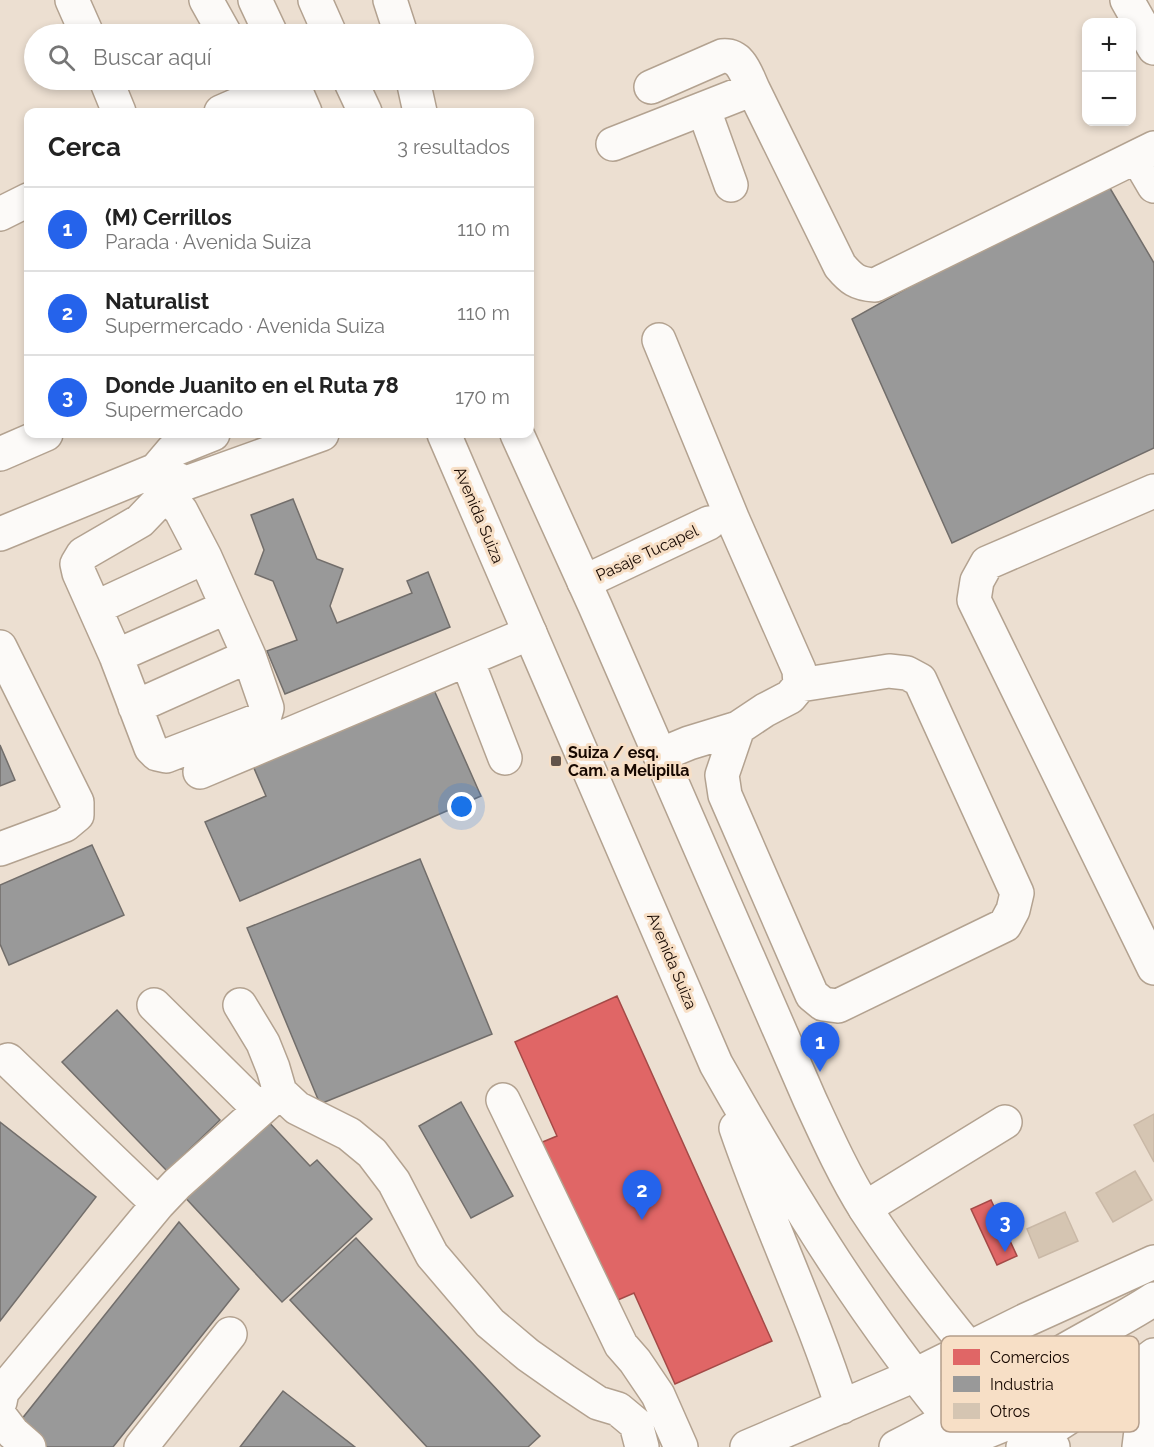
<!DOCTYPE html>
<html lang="es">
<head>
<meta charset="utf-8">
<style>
	:root { --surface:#fff; --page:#f6f6f6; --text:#222; --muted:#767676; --line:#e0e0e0; --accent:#2563eb }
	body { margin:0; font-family:Raleway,sans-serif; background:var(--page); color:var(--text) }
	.controls { position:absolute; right:18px; top:18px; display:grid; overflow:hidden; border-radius:12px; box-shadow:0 3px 9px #0003 }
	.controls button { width:54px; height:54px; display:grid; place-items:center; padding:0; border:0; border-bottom:2px solid var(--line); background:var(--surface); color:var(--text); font:30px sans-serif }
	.you { position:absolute; left:462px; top:807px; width:21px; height:21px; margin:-15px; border:4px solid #fff; border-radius:50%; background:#1a73e8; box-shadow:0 0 0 9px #1a73e833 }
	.badge { display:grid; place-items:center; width:39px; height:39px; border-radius:50%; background:var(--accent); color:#fff; font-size:20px; font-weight:700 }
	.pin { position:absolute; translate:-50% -50px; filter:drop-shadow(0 2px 3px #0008) }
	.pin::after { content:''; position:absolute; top:32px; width:21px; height:18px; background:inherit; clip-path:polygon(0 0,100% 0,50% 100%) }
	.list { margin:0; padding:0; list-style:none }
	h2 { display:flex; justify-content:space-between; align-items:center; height:78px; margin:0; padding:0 24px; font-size:26px }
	h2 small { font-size:20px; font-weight:400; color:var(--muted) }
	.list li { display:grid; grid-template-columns:39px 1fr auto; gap:18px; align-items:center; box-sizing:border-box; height:84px; padding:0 24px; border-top:2px solid var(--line) }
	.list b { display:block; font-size:22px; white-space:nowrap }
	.list p { margin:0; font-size:20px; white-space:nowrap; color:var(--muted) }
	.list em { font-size:20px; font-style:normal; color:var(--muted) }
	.icon { flex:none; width:33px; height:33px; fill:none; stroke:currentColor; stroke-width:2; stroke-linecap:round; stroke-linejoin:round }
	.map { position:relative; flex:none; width:1154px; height:1447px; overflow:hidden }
	.search { position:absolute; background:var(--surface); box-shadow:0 3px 9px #0003; left:24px; top:24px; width:510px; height:66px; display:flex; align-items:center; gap:15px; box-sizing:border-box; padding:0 21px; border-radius:33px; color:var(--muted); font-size:22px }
	.panel { position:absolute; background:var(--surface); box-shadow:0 3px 9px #0003; left:24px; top:108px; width:510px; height:330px; border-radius:12px }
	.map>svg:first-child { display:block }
</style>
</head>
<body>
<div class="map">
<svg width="1154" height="1447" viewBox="0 0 1154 1447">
	<rect width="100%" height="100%" fill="#ecdfd1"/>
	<!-- shops -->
	<path fill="#e06666" stroke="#a44a47" stroke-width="1.5" d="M 617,996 L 772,1341 L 675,1384 L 634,1293 L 604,1306 L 533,1146 L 557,1136 L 515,1042 Z
		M 991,1200 L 1017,1256 L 997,1265 L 971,1209 Z"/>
	<!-- industry -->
	<path fill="#999" stroke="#726e6b" stroke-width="1.5" d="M 1104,178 L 1154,263 L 1154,448 L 952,543 L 852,319 Z
		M 293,499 L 317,559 L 343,569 L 330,606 L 337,623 L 412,593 L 407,581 L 428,572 L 450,627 L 285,694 L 267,651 L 297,640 L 273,581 L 255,574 L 264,550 L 251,515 Z
		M 430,681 L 481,796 L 240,901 L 205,822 L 266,796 L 250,759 Z
		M 0,745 L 15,780 L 0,786 Z
		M 92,845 L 124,915 L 9,965 L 0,944 L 0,885 Z
		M 420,859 L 492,1034 L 320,1104 L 247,928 Z
		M 117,1010 L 220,1120 L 167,1171 L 62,1062 Z
		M 461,1102 L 513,1196 L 471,1218 L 419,1126 Z
		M 264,1117 L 310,1166 L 317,1160 L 372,1219 L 282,1302 L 181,1193 Z
		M 0,1122 L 96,1197 L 0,1321 Z
		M 179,1222 L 239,1289 L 113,1447 L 45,1447 L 17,1425 Z
		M 356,1238 L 540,1436 L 528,1447 L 427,1447 L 290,1300 Z
		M 283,1391 L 355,1447 L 240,1447 Z"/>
	<!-- building -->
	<path fill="#d5c5b2" stroke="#c9b8a6" stroke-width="1.5" d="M 1154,1114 L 1154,1162 L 1134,1125 Z
		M 1135,1171 L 1152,1200 L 1113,1222 L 1096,1193 Z
		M 1065,1212 L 1078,1241 L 1039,1258 L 1027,1229 Z"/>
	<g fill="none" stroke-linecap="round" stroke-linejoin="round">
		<defs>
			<path id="minor" d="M 72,0 L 87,34
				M 1127,0 L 1154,48
				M 106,80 L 119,112
				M 651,87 L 722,56 C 741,54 746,74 753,89
				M 704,110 L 731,185
				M 221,112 L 260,95
				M 613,144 L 753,89 L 840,266 C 851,279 857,284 875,285 L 1154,148
				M 1137,157 L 1154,186
				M 0,214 L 28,200
				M 659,340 L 733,520 L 799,670 L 800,685 L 790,697 L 765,710 L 738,728 L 689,743 L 660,755
				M 213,434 L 173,450 L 156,470 L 186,483 L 322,434
				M 0,454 L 46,434
				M 1154,491 L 987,563 L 977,581 L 974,600 L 1154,968
				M 0,534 L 156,470 L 164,496 L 173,502 L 181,511 L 205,557 L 249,656 L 267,708 L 265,715 L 259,720 L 166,756 L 157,754 L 151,748 L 116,656 L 79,573 L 77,564 L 83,554 L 140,521 L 164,496
				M 584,582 L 709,523
				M 95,608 L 205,557
				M 0,647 L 77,802 L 77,815 L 65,825 L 0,849
				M 116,656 L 227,607
				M 467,660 L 505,758
				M 135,707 L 249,656
				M 738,728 L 722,775 L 725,795 L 812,995 L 823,1004 L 838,1006 L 1005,925 L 1013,910 L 1017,893 L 920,680 L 907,673 L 889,671 L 800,685
				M 200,772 L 530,633
				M 154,1005 L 260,1110
				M 240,1005 L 263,1043 L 273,1068 L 280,1092 L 297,1108 L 349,1134 L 372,1153 L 394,1182 L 432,1255 L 490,1323 L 528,1355 L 565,1381 L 598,1403 L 618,1409 L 636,1424 L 642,1447
				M 8,1060 L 158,1204
				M 503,1100 L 621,1345 L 635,1361 L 658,1395 L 681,1447
				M 865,1208 L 1005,1122
				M 0,1402 L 2,1392 L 158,1204 L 177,1184 L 280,1092
				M 0,1416 L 13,1433 L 29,1447
				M 141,1447 L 230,1334
				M 896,1447 C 951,1420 1002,1387 1055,1356 C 1088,1336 1122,1320 1154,1299
				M 949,1447 L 1079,1394 L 1109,1385"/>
			<path id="major" d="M 206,0 L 225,34
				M 255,0 L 271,34
				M 315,0 L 330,34
				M 390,0 L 401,34
				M 251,80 L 273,112
				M 291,80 L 305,112
				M 350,80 L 365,112
				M 413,80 L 420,112
				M 444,434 L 716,1064 C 792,1198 872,1331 974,1447
				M 517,434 L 595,606 L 810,1100 C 827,1137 844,1175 866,1210 C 921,1294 987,1371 1053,1447
				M 736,1128 C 768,1222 812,1312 842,1407
				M 747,1447 L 915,1375 L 1026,1320 L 1154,1262
				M 1023,1447 L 1088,1405 L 1154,1355
				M 1139,1447 L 1150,1358"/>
		</defs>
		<!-- minor casing -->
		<use href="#minor" stroke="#b3a290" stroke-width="36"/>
		<!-- major casing -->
		<use href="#major" stroke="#b3a290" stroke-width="36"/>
		<!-- minor -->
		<use href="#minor" stroke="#fcfaf8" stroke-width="33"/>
		<!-- major -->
		<use href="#major" stroke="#fcfaf8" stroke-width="33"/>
	</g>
	<!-- markers -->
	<rect fill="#625349" stroke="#f7dfc6" stroke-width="2" x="550" y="755" width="12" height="12" rx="3"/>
	<g text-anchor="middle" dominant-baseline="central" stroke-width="6" stroke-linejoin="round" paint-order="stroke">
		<!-- street labels -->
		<g font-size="16" fill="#170800" stroke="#f7dfc6">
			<text transform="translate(479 515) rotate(67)">Avenida Suiza</text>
			<text transform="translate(647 553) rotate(-25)">Pasaje Tucapel</text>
			<text transform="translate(672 961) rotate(67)">Avenida Suiza</text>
		</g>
		<!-- poi labels -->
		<g font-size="16" font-weight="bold" fill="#170800" stroke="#f7dfc6" text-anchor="start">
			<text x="568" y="752">Suiza / esq.<tspan x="568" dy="18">Cam. a Melipilla</tspan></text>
		</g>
	</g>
	<!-- legend -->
	<rect x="941" y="1336" width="198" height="96" rx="9" fill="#f7dfc6" stroke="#b49e8b" stroke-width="1.5"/>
	<rect x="953" y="1349" width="27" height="16" fill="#e06666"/>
	<rect x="953" y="1376" width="27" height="16" fill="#999"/>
	<rect x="953" y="1403" width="27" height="16" fill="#d5c5b2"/>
	<g font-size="16" fill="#170800">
		<text x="990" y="1363">Comercios</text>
		<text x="990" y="1390">Industria</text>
		<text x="990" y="1417">Otros</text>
	</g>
</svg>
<div class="controls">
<button>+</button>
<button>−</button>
</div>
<div class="you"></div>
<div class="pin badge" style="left:820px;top:1072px">1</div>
<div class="pin badge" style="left:642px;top:1220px">2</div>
<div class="pin badge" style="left:1005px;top:1252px">3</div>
<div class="search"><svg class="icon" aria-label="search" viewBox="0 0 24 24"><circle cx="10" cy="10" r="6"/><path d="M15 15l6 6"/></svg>Buscar aquí</div>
<section class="panel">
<h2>Cerca<small>3 resultados</small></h2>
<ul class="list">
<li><span class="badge">1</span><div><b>(M) Cerrillos</b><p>Parada · Avenida Suiza</p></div><em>110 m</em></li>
<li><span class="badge">2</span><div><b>Naturalist</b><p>Supermercado · Avenida Suiza</p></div><em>110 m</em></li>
<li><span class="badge">3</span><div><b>Donde Juanito en el Ruta 78</b><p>Supermercado</p></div><em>170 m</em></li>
</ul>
</section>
</div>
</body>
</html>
